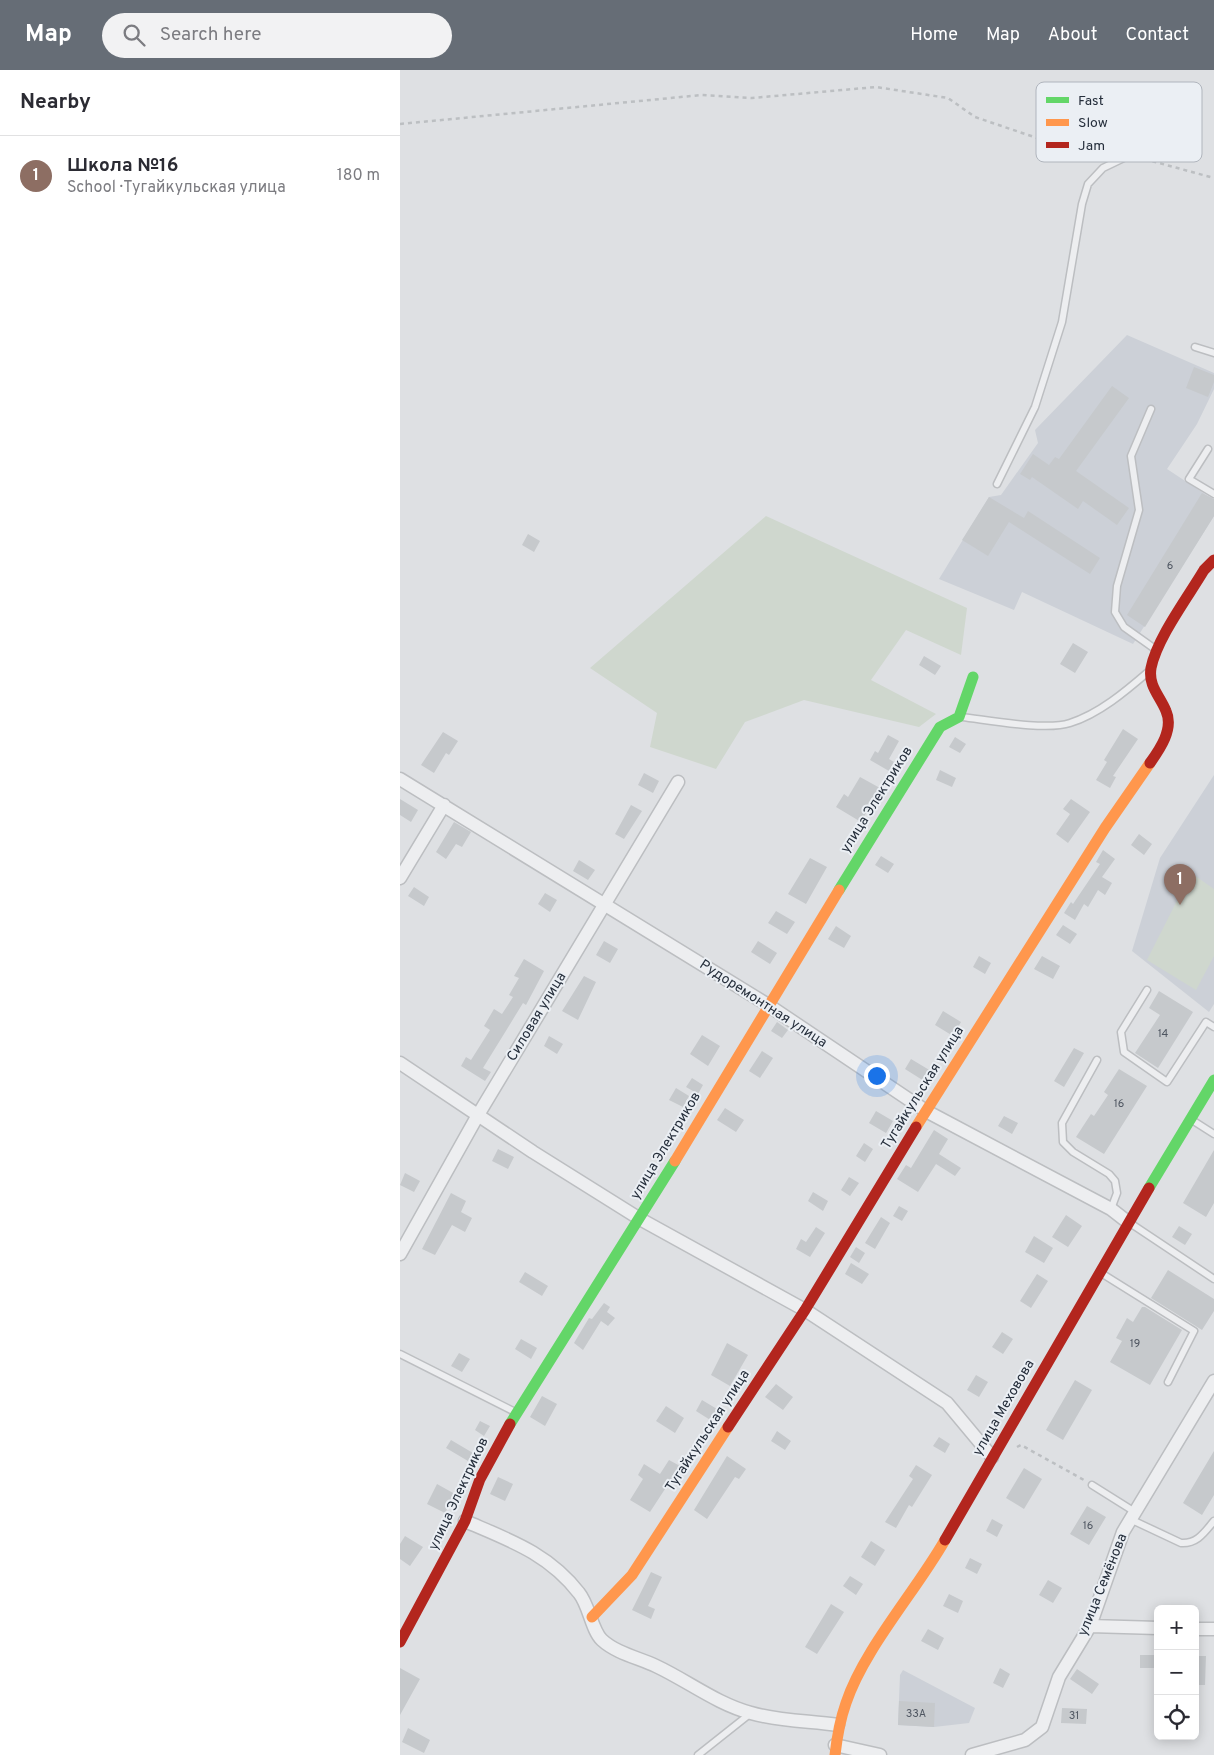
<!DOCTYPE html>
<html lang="en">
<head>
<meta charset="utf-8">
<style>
	:root { --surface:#fff; --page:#f2f2f3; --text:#2b2b33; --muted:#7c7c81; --line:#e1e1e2; --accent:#666d76 }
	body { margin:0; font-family:Overpass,sans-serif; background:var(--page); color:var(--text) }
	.controls { position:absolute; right:15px; bottom:15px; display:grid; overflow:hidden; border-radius:8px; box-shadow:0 2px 12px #0003 }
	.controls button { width:45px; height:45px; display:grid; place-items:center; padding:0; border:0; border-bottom:1px solid var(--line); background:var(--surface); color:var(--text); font:25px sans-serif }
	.you { position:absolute; left:476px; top:1005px; width:18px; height:18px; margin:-12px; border:4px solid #fff; border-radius:50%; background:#1a73e8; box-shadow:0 0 0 8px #1a73e833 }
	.badge { display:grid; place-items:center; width:32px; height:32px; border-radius:50%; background:var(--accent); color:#fff; font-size:16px; font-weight:700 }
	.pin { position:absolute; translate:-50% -41px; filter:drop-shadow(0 1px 2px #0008) }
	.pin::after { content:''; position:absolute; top:26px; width:18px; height:15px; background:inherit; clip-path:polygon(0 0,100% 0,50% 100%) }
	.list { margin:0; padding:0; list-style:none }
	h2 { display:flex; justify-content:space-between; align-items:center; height:65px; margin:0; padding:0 20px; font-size:21px }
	h2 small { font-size:16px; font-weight:400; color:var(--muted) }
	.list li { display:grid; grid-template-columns:32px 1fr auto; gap:15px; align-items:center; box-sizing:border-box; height:80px; padding:0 20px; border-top:1px solid var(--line) }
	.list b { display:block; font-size:19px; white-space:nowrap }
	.list p { margin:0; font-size:16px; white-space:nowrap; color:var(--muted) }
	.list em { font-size:16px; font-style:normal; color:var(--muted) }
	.icon { flex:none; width:28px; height:28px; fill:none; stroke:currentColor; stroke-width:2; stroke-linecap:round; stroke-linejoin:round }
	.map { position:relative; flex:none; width:814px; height:1685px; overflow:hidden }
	header { display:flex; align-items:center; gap:30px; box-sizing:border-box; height:70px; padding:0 25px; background:var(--accent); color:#fff }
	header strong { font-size:24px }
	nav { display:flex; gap:28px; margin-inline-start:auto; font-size:18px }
	.search { width:350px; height:45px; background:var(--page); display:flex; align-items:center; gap:12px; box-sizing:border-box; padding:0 18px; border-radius:28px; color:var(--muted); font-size:19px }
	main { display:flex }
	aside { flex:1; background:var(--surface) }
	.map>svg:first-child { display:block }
</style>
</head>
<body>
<header>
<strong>Map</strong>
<div class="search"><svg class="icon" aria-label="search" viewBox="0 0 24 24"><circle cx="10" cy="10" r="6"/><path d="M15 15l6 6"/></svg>Search here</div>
<nav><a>Home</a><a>Map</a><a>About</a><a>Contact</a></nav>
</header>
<main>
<aside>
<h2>Nearby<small></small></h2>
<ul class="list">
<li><span class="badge" style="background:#8d6e63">1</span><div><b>Школа №16</b><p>School · Тугайкульская улица</p></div><em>180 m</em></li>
</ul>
</aside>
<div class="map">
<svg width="814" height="1685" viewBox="0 0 814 1685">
	<rect width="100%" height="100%" fill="#dee0e3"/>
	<!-- built -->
	<path fill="#ccd0d7" d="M 727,265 L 814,303 L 814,319 L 797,354 L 767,399 L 814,430 L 814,446 L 733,574 L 622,522 L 614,540 L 539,509 L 589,427 L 601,425 L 638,373 L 635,360 Z
		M 814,705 L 814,934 L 809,942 L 732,881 L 760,788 Z
		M 503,1600 L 575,1638 L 569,1653 L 534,1657 L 498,1655 L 500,1605 Z"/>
	<!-- green -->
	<path fill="#cfd7ce" d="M 366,446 L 567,538 L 561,585 L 506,560 L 471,610 L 536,644 L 519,657 L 404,630 L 345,652 L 316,699 L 250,677 L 257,643 L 190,598 Z
		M 791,803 L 814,819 L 814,886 L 796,920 L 747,890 Z"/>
	<!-- building -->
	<path fill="#c6c9cc" d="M 794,297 L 814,305 L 814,312 L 808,327 L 786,318 Z
		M 712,316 L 729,328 L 676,401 L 729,438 L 717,455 L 683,431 L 678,439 L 632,407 L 630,410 L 620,404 L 633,384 L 649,395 L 655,387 L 659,389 Z
		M 802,423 L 814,429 L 814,446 L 745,557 L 727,545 Z
		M 589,427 L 624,448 L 628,441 L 700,488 L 690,504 L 609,452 L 588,486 L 562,470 Z
		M 128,464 L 140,471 L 134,482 L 122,475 Z
		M 673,573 L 688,582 L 675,603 L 660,594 Z
		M 524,586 L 541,596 L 535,605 L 519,595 Z
		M 723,659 L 738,669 L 713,706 L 716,707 L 710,718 L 696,710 L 707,692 L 704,690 Z
		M 43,662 L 58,671 L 49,685 L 46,683 L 34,703 L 21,695 Z
		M 488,665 L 499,671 L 489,689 L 494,692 L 489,701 L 470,690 L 475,681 L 478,683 Z
		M 555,667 L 566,674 L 560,683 L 549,677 Z
		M 540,700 L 556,708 L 552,717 L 536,710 Z
		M 244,703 L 259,711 L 253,723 L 238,715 Z
		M 460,707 L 480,718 L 461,752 L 436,737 L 444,724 L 448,727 Z
		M 0,729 L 18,740 L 11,752 L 0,745 Z
		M 671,729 L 690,742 L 668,773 L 656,764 L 670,744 L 663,739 Z
		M 231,735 L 242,741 L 224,769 L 215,764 Z
		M 54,752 L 71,762 L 62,777 L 56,774 L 46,789 L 36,782 Z
		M 739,764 L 752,774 L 744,785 L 731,775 Z
		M 703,780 L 715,789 L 702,807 L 712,813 L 705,825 L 698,820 L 688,837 L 684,834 L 675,850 L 664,843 L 671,832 L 673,834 L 700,794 L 696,792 Z
		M 481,786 L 494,794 L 488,803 L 475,795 Z
		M 410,788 L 427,797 L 406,834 L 388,824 Z
		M 179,790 L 195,800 L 188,810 L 173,801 Z
		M 14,817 L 29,827 L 24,836 L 8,826 Z
		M 145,823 L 157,830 L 150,842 L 138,834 Z
		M 376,841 L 395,852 L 387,864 L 368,853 Z
		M 663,855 L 677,864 L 670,874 L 656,865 Z
		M 436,856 L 451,866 L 444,878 L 428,869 Z
		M 204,871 L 218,879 L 210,893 L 196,885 Z
		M 358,871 L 377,883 L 370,894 L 351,882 Z
		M 579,886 L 591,893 L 585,904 L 573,897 Z
		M 642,886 L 660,896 L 653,909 L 634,899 Z
		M 124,889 L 144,901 L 126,935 L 123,933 L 83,998 L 91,1002 L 85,1011 L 61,996 L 66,987 L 71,990 L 90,960 L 84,956 L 94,939 L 102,944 L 113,927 L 109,925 L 119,908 L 114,906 Z
		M 184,906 L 196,912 L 178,950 L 162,941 Z
		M 759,921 L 793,942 L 758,998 L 735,983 L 760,945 L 749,938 Z
		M 543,941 L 561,952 L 553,966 L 535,955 Z
		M 377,952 L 388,960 L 382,968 L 371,961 Z
		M 302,965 L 320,976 L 308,996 L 290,984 Z
		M 149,966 L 163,974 L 157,984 L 144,976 Z
		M 674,978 L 684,983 L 664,1017 L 654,1011 Z
		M 362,981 L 373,988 L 360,1008 L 349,1001 Z
		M 511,989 L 531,1001 L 524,1011 L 505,999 Z
		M 719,999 L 747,1016 L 704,1084 L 676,1067 L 691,1044 L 694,1046 L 708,1025 L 704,1022 Z
		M 292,1008 L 303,1015 L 298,1024 L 286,1017 Z
		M 276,1018 L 289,1026 L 283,1037 L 269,1030 Z
		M 325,1038 L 344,1050 L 336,1062 L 317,1050 Z
		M 476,1041 L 493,1051 L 486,1063 L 469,1053 Z
		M 604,1046 L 618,1053 L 612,1064 L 598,1056 Z
		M 534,1060 L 548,1069 L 539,1084 L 561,1098 L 555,1106 L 536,1094 L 518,1122 L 497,1109 L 506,1095 L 511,1098 Z
		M 464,1073 L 473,1079 L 465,1092 L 456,1086 Z
		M 98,1079 L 114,1087 L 108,1099 L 92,1091 Z
		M 814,1080 L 814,1133 L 806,1147 L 783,1133 Z
		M 5,1103 L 20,1111 L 14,1122 L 0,1115 Z
		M 449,1107 L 459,1113 L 450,1126 L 441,1120 Z
		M 413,1122 L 428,1131 L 423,1141 L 408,1131 Z
		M 51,1123 L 66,1131 L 61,1142 L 72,1148 L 65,1162 L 52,1155 L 35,1185 L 22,1179 Z
		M 499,1136 L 508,1141 L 502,1151 L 493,1146 Z
		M 666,1145 L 682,1156 L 668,1177 L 652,1167 Z
		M 481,1147 L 490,1153 L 475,1179 L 465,1173 Z
		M 779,1156 L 792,1164 L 785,1175 L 772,1167 Z
		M 416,1157 L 425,1163 L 410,1187 L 396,1179 L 401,1169 L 406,1172 Z
		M 634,1166 L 653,1178 L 644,1193 L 625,1182 Z
		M 456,1177 L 465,1183 L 459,1193 L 450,1187 Z
		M 451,1193 L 469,1204 L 462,1214 L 445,1204 Z
		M 768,1200 L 814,1229 L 814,1241 L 802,1260 L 751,1228 Z
		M 125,1202 L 148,1216 L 142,1226 L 119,1212 Z
		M 637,1204 L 648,1211 L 631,1238 L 620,1231 Z
		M 204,1233 L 210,1237 L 207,1242 L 215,1248 L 208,1256 L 201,1251 L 183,1280 L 174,1273 L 189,1248 L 192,1249 Z
		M 742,1237 L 745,1237 L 782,1260 L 750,1315 L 710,1292 L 722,1271 L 716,1268 L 727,1248 L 733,1252 Z
		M 602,1262 L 613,1269 L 603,1284 L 592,1277 Z
		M 121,1269 L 137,1278 L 131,1289 L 115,1279 Z
		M 327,1273 L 348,1285 L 330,1316 L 311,1305 Z
		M 59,1283 L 70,1289 L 62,1302 L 51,1296 Z
		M 576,1305 L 588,1312 L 579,1327 L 567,1320 Z
		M 675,1310 L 692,1320 L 663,1370 L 646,1360 Z
		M 376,1314 L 393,1327 L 383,1340 L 365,1327 Z
		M 142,1326 L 157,1334 L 145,1356 L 130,1347 Z
		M 302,1330 L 322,1342 L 315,1353 L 296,1341 Z
		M 266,1336 L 284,1348 L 275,1363 L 256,1351 Z
		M 80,1351 L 90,1356 L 84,1366 L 75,1360 Z
		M 377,1361 L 391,1371 L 385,1380 L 371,1371 Z
		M 539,1367 L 550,1374 L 545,1383 L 533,1376 Z
		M 51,1370 L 73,1383 L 68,1391 L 46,1378 Z
		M 814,1381 L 814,1425 L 802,1445 L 783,1433 Z
		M 327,1386 L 346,1399 L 339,1409 L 335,1407 L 307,1449 L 294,1440 Z
		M 269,1390 L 280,1396 L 250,1442 L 230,1430 L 243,1409 L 238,1405 L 244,1394 L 260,1404 Z
		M 516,1395 L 532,1405 L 512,1437 L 509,1435 L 496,1458 L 485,1452 L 513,1409 L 509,1406 Z
		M 624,1398 L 642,1409 L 624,1439 L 606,1428 Z
		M 98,1407 L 113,1414 L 105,1431 L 90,1424 Z
		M 37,1414 L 55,1424 L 45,1443 L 27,1434 Z
		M 687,1436 L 706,1447 L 689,1475 L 670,1464 Z
		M 592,1449 L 603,1455 L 597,1467 L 586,1461 Z
		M 5,1466 L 23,1477 L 10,1496 L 0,1489 L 0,1474 Z
		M 471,1471 L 485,1480 L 475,1496 L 461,1487 Z
		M 570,1488 L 582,1494 L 577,1504 L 565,1498 Z
		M 251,1502 L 262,1507 L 248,1536 L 255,1539 L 251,1549 L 232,1540 Z
		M 450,1506 L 463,1514 L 456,1525 L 443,1516 Z
		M 648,1510 L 662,1518 L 653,1533 L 639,1525 Z
		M 549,1524 L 563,1531 L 558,1543 L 543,1536 Z
		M 431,1534 L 444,1542 L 417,1584 L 405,1577 Z
		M 528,1559 L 544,1568 L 538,1580 L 521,1571 Z
		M 740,1585 L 758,1585 L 758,1598 L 740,1598 Z
		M 795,1586 L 806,1586 L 805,1615 L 795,1615 Z
		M 0,1598 L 20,1609 L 0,1645 Z
		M 600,1598 L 610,1604 L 603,1618 L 593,1613 Z
		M 677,1599 L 699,1614 L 692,1624 L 670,1609 Z
		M 499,1631 L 535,1633 L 534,1657 L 498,1655 Z
		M 662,1638 L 687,1639 L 686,1654 L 661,1653 Z
		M 8,1658 L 30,1670 L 24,1683 L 2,1672 Z"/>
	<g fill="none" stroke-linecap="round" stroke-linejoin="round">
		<defs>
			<path id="lane" d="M 795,277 L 814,283
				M 751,339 L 731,386 L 739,440 L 717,516 L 715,542 L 724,557 L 755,579
				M 808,379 L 789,409 L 814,424
				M 597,414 L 635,337 L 662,252 L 682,134 L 688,114 L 703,98 L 730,85
				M 562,647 C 588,650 646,661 670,653 C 699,644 726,621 748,602
				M 747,920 L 721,962 L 724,982 L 767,1012 L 806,952 L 814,957
				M 697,990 L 662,1053 L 663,1072 L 673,1082 L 709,1104 L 715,1111 L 717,1123 L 711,1139
				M 792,1050 L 814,1064
				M 730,1153 L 814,1209
				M 701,1203 L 794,1261 L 768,1312
				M 0,1284 L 115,1342
				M 692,1415 L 735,1442
				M 732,1450 L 781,1473 C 797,1474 804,1463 814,1451
				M 298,1685 L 351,1643"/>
			<path id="street" d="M 0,709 L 368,935 L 526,1041 L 711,1139 L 729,1153
				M 0,808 L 44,735
				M 0,993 L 133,1082 L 240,1149 L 405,1240 L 547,1333 L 592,1387
				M 0,1184 L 78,1045 L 278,712
				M 65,1451 C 109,1470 148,1483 179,1523 C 189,1535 192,1561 202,1570 C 216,1583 239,1588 256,1596 C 288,1611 317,1634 351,1643 C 378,1651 410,1651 438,1655
				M 690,1556 L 758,1558
				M 795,1559 L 814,1559
				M 435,1675 L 480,1685
				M 572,1685 L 625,1670 L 642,1657 L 659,1607 L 690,1556 L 723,1462 L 814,1311"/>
		</defs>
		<!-- lane casing -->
		<use href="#lane" stroke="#bcbec1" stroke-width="9"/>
		<!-- street casing -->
		<use href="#street" stroke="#bcbec1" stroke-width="15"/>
		<!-- path -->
		<path stroke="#bcbfc2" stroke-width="2.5" stroke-dasharray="4 4" stroke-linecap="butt" d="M 0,54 L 302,25 L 352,28 L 476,17 L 548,28 L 575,47 L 637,68 L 715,82
			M 737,87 L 814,108
			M 617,1377 L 621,1375 L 684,1410"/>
		<!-- lane -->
		<use href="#lane" stroke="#edeef0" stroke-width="6"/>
		<!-- street -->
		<use href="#street" stroke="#edeef0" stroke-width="12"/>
		<!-- fast -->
		<path stroke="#63d668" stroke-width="11" d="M 439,820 L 540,657 L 559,647 L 573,607
			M 749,1118 L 814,1010
			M 110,1354 L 275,1091"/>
		<!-- slow -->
		<path stroke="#ff974d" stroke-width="11" d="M 516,1057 L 705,758 L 750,693
			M 275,1091 L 439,820
			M 192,1547 L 232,1505 L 328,1357
			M 435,1685 C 437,1667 440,1650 446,1633 C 464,1579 516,1521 545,1470"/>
		<!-- jam -->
		<path stroke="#b3261e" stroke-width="11" d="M 750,693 C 760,679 774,659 766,641 C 760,626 748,616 751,598 C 757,568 788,527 804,500 L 814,490
			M 328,1357 L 405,1240 L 516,1057
			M 545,1470 L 749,1118
			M 0,1572 L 65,1451 L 80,1409 L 110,1354"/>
	</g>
	<g text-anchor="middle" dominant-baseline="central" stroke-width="4" stroke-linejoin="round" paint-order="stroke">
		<!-- number labels -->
		<g font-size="11" fill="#4f5661">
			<text x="770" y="496">6</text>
			<text x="763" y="964">14</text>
			<text x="719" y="1034">16</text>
			<text x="735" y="1274">19</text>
			<text x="688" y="1456">16</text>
			<text x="516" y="1644">33А</text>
			<text x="674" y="1646">31</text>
		</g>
		<!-- street labels -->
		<g font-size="14" fill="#262f3c" stroke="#ebeff4">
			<text transform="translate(477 730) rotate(-58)">улица Электриков</text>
			<text transform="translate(363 934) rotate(33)">Рудоремонтная улица</text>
			<text transform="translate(137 947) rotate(-59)">Силовая улица</text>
			<text transform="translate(523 1018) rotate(-58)">Тугайкульская улица</text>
			<text transform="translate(266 1076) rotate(-59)">улица Электриков</text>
			<text transform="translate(604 1338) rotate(-60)">улица Меховова</text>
			<text transform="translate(308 1361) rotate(-57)">Тугайкульская улица</text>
			<text transform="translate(59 1424) rotate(-65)">улица Электриков</text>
			<text transform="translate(703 1515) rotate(-68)">улица Семёнова</text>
		</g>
	</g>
	<!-- legend -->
	<rect x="636" y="12" width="166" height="80" rx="8" fill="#ebeff4" stroke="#b0b5bd" stroke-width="1"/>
	<rect x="646" y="27" width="23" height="6" fill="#63d668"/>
	<rect x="646" y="49" width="23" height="7" fill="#ff974d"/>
	<rect x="646" y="72" width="23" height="6" fill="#b3261e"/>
	<g font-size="14" fill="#262f3c">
		<text x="678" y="35">Fast</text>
		<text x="678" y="57">Slow</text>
		<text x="678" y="80">Jam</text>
	</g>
</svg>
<div class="controls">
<button>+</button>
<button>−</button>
<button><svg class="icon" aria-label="locate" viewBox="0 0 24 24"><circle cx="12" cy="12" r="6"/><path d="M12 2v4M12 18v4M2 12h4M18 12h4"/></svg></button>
</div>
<div class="you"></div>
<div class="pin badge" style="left:780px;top:835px;background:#8d6e63">1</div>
</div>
</main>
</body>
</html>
